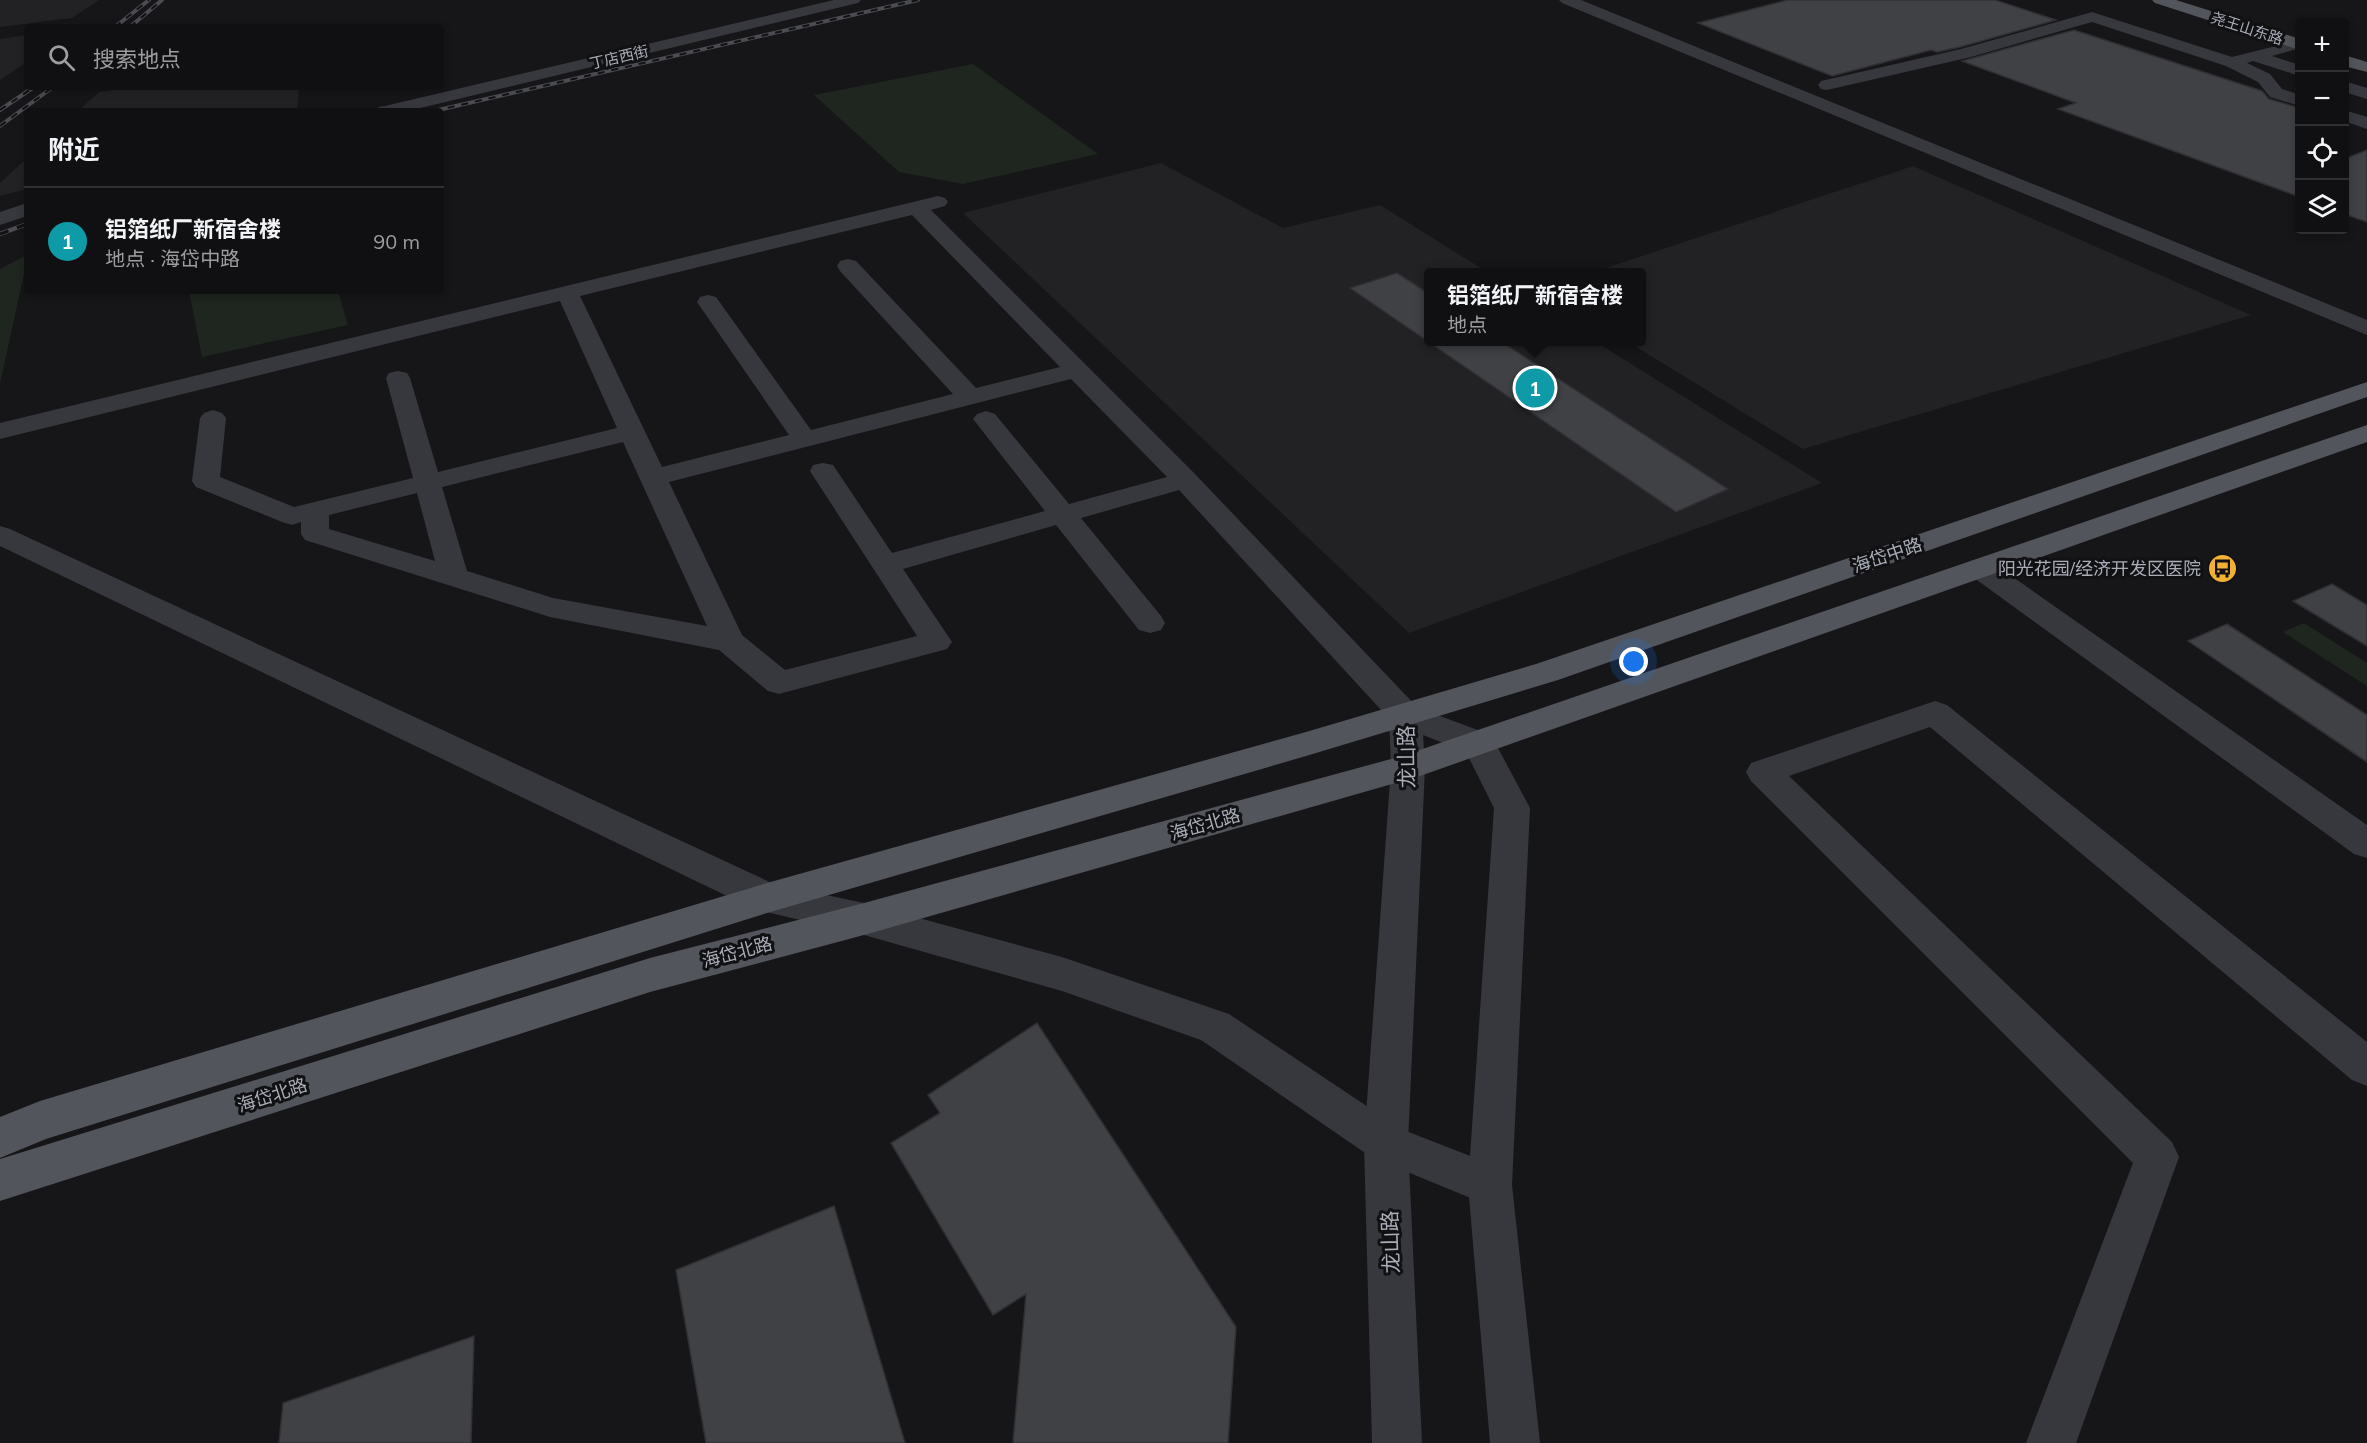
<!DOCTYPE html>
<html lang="zh">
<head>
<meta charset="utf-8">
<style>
	:root { --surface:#101012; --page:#1e1e20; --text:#f1f3f6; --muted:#9c9d9f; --line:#303032; --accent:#2563eb }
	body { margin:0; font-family:Mulish,"Noto Sans SC",sans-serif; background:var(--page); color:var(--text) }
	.controls { position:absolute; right:18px; top:18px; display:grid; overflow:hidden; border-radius:6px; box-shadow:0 3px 9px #0003 }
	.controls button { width:54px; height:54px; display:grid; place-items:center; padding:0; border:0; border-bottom:2px solid var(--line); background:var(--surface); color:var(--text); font:30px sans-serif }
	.you { position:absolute; left:1634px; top:662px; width:21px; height:21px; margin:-15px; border:4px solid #fff; border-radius:50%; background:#1a73e8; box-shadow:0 0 0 9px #1a73e833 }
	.badge { display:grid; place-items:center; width:39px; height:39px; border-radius:50%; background:var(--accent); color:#fff; font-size:20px; font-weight:700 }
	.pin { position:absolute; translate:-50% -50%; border:3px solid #fff; box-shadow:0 2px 6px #0006 }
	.popup { position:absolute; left:1424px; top:268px; width:222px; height:78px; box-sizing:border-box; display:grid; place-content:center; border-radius:6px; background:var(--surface); filter:drop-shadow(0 2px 4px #0005); font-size:20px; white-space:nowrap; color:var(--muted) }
	.popup b { font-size:22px; color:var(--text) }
	.popup::after { content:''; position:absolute; left:50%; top:100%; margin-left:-12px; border:12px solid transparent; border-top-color:var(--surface) }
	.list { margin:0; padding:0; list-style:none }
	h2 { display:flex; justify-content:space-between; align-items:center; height:78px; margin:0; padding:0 24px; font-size:26px }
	h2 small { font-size:20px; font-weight:400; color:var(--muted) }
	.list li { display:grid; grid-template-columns:39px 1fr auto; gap:18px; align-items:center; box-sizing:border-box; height:108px; padding:0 24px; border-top:2px solid var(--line) }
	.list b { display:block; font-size:22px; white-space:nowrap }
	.list p { margin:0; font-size:20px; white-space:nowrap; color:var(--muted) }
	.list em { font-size:20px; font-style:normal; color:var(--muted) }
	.icon { flex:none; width:33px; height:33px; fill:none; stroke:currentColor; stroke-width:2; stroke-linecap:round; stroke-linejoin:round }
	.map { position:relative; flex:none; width:2367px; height:1443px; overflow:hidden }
	.search { position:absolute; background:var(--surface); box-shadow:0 3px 9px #0003; left:24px; top:24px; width:420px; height:66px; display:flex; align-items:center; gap:15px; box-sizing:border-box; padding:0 21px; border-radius:6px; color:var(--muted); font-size:22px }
	.panel { position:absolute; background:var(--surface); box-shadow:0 3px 9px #0003; left:24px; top:108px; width:420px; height:186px; border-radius:6px }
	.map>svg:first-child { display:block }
</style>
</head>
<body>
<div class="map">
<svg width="2367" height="1443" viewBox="0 0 2367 1443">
	<rect width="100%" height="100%" fill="#161618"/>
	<!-- built -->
	<path fill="#222225" d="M 0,0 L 99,0 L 72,18 L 0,27 Z
		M 27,35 L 27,62 L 0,80 L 0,39 Z
		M 130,87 L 299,87 L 297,111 L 78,111 L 99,92 Z
		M 27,158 L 27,189 L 0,196 L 0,183 Z
		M 1161,163 L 1283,228 L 1380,205 L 1487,272 L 1428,272 L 1428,342 L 1596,342 L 1822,483 L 1409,633 L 963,213 Z
		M 1913,166 L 2251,315 L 1803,449 L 1628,342 L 1642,342 L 1642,272 L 1594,272 Z"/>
	<!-- green -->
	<path fill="#1e261f" d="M 973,64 L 1098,154 L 963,184 L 899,172 L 814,95 Z
		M 27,255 L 27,260 L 0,384 L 0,269 Z
		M 189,291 L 338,291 L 348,325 L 202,357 Z
		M 2304,623 L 2367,663 L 2367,686 L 2283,632 Z"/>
	<!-- building -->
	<path fill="#404145" stroke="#303034" stroke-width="1.5" d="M 1788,0 L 1995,0 L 2056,20 L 1960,47 L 1937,52 L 1931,50 L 1832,76 L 1698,23 Z
		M 2074,30 L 2262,91 L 2269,99 L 2300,108 L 2300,197 L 2058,109 L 2076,103 L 1962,61 Z
		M 2367,150 L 2367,222 L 2344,214 L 2344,159 Z
		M 1397,273 L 1428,293 L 1428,342 L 1502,342 L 1728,489 L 1676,512 L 1350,288 Z
		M 2332,584 L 2367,605 L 2367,646 L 2293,601 Z
		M 2227,624 L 2367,715 L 2367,762 L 2188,641 Z
		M 1037,1023 L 1236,1327 L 1228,1443 L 1013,1443 L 1026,1294 L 993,1315 L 891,1143 L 940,1113 L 928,1095 Z
		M 834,1206 L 905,1443 L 706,1443 L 676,1270 Z
		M 474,1336 L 471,1443 L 279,1443 L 283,1403 Z"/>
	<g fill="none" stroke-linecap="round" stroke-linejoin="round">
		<!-- minor -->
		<path fill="#37383d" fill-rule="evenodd" d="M 834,0 L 861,0 L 858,3 L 408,111 L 376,111 L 379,107 L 385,106 Z
			M 1559,0 L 1581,0 L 2367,320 L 2367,335 L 1562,3 Z
			M 2092,12 L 2232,57 L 2300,40 L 2300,48 L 2272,56 L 2300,65 L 2300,76 L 2253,61 L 2247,63 L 2270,74 L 2282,89 L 2300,95 L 2300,106 L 2270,97 L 2258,82 L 2226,66 L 2092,22 L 1971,57 L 1827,90 L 1821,89 L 1818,85 L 1821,81 L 1961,49 Z
			M 2344,81 L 2367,88 L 2367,99 L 2344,92 Z
			M 2344,110 L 2367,117 L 2367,129 L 2344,121 Z
			M 938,196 L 945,198 L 948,202 L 945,206 L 931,210 L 1195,474 L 1417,707 L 1421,715 L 1417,723 L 1405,727 L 1393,723 L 1179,490 L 1081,518 L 1161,616 L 1165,623 L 1161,630 L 1150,633 L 1139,630 L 1056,525 L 903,569 L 952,642 L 947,649 L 779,694 L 768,691 L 719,650 L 550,617 L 305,540 L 301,534 L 301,522 L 292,525 L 282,522 L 196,487 L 192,481 L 200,418 L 204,413 L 213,410 L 222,413 L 226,418 L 220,477 L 294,507 L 413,478 L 386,378 L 389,373 L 398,371 L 407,373 L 410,378 L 438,472 L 617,428 L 560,301 L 0,439 L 0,423 ZM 912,215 L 1060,367 L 976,388 L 856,261 L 848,259 L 840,261 L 837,266 L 840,271 L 953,394 L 811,430 L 716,297 L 708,295 L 700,297 L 697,302 L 789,435 L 662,467 L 580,296 ZM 1071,379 L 1167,477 L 1069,504 L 995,414 L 986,411 L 977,414 L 973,419 L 977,424 L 1045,511 L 892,553 L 833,465 L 823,463 L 813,465 L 810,471 L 917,636 L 785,670 L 742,635 L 669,482 ZM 623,442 L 707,626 L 553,598 L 467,571 L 442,487 ZM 417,493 L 435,561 L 329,529 L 329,515 Z
			M 27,203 L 27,216 L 0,225 L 0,212 Z
			M 0,526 L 10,529 L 774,884 L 864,903 L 1062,957 L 1229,1014 L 1401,1129 L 1506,1170 L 1512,1185 L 1506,1200 L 1490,1206 L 1371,1157 L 1201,1040 L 1062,991 L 864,935 L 754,909 L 0,546 Z
			M 1980,559 L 1990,561 L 2367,825 L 2367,858 L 2354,854 L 1970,575 L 1965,568 L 1970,561 Z
			M 1935,701 L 1947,705 L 2367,1042 L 2367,1086 L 2352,1080 L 1930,727 L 1789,776 L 2172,1142 L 2179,1157 L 2076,1443 L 2026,1443 L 2133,1163 L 1751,781 L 1746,772 L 1751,763 Z"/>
		<!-- tertiary -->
		<path fill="#37383d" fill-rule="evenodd" d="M 1405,703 L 1491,735 L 1530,808 L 1512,1185 L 1540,1443 L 1490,1443 L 1468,1185 L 1494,808 L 1466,752 L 1423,735 L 1425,767 L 1408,1143 L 1422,1443 L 1372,1443 L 1364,1143 L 1391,767 L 1389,715 L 1393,707 Z"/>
		<!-- primary -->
		<path fill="#53555c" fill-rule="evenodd" d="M 2152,0 L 2176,0 L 2300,39 L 2300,50 L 2155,3 Z
			M 2344,55 L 2367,62 L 2367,72 L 2344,66 Z
			M 2367,382 L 2367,397 L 1558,680 L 1306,756 L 767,913 L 46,1139 L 0,1158 L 0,1117 L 40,1101 L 767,883 L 1306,732 L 1536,664 Z
			M 2367,425 L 2367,442 L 1420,776 L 864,935 L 650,992 L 0,1201 L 0,1159 L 650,958 L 864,903 L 1402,756 Z"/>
		<defs>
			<path id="rail-far1" d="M 115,27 L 149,0
				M 130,27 L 162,0
				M 0,110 L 34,87
				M 434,111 L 918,0
				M 0,126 L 53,87"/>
			<path id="rail" d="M 0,234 L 27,224"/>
		</defs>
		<!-- rail-far1 casing -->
		<use href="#rail-far1" stroke="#4a4c52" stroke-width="4"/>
		<!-- rail casing -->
		<use href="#rail" stroke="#4a4c52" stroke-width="4.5"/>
		<!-- rail-far1 -->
		<use href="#rail-far1" stroke="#111113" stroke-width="2" stroke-dasharray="7" stroke-linecap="butt"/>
		<!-- rail -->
		<use href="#rail" stroke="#111113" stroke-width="3" stroke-dasharray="9" stroke-linecap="butt"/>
	</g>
	<!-- icons -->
	<defs>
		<symbol id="bus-disc" viewBox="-11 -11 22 22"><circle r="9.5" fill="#f2b134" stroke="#111113"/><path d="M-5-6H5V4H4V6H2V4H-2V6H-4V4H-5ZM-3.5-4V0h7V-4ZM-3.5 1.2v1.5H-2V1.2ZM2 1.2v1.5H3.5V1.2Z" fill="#111"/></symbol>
	</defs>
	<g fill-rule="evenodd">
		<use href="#bus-disc" x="2206" y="552" width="33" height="33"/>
	</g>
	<g text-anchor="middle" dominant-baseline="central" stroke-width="6" stroke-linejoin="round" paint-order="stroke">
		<!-- far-street labels -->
		<g font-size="15" fill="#a8adb8" stroke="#111113">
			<text transform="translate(2247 28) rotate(18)">尧王山东路</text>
			<text transform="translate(619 57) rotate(-13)">丁店西街</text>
		</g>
		<!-- street labels -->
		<g font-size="18" fill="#a8adb8" stroke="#111113">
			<text transform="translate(1887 555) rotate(-19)">海岱中路</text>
			<text transform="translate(1205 824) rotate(-16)">海岱北路</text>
			<text transform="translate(737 952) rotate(-15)">海岱北路</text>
			<text transform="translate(272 1095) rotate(-18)">海岱北路</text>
		</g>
		<!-- poi labels -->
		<g font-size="18" fill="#a8adb8" stroke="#111113" text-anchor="end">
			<text x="2201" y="568">阳光花园/经济开发区医院</text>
		</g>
		<!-- near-street labels -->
		<g font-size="21" fill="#a8adb8" stroke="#111113">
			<text transform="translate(1406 757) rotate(-91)">龙山路</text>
			<text transform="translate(1390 1242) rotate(-92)">龙山路</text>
		</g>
	</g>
</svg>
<div class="controls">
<button>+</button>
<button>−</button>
<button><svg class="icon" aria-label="locate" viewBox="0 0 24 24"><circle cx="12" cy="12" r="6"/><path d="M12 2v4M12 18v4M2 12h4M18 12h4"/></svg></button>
<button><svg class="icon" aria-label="layers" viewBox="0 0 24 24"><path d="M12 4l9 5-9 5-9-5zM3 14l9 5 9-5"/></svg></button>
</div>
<div class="you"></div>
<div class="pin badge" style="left:1535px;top:388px;background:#0f9aa8">1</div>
<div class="popup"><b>铝箔纸厂新宿舍楼</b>地点</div>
<div class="search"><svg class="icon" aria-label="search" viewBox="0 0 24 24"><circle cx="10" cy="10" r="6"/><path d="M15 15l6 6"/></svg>搜索地点</div>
<section class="panel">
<h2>附近<small></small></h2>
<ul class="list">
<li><span class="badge" style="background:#0f9aa8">1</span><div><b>铝箔纸厂新宿舍楼</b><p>地点 · 海岱中路</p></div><em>90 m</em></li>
</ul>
</section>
</div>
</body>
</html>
